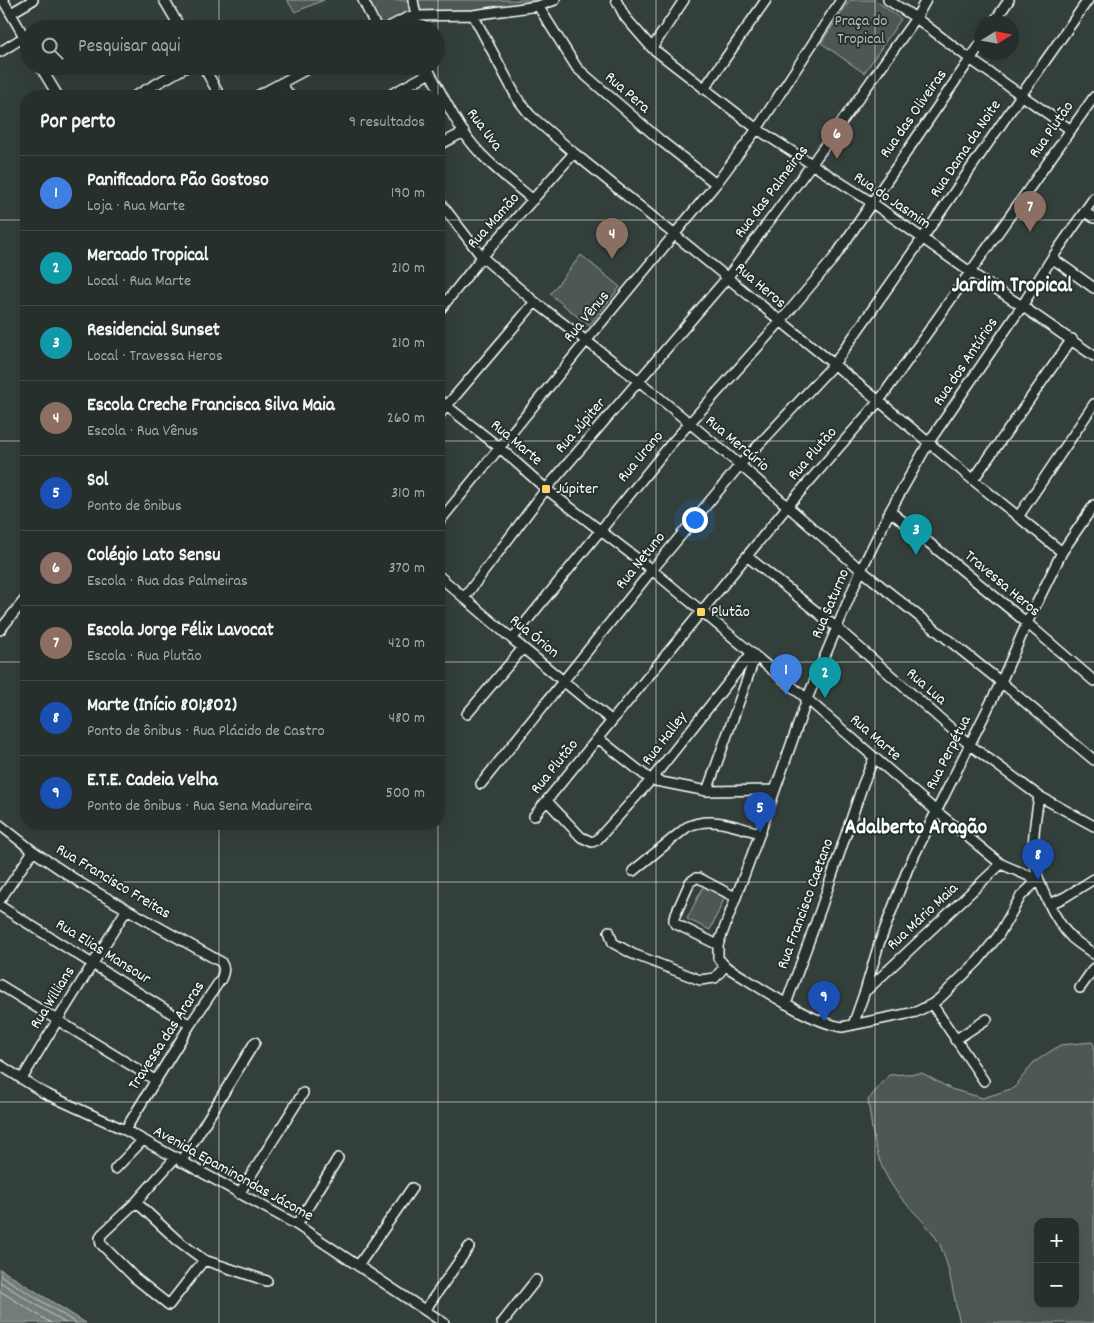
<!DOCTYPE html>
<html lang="pt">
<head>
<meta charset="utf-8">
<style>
	:root { --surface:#262f2c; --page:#323b38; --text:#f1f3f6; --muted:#a4a9a9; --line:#424a48; --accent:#e797bd }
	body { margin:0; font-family:Dekko,sans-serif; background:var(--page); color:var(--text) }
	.controls { position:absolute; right:15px; bottom:15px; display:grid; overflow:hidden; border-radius:10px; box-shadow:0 5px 20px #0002 }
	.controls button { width:45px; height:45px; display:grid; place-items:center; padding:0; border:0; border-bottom:1px solid var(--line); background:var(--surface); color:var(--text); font:25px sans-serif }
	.compass { position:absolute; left:974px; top:15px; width:45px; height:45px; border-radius:50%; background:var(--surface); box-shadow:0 5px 20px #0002; rotate:79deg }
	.you { position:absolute; left:694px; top:519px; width:18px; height:18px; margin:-12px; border:4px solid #fff; border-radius:50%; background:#1a73e8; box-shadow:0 0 0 8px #1a73e833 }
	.badge { display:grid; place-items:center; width:32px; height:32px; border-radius:50%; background:var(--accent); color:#fff; font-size:16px; font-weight:700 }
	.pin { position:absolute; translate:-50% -41px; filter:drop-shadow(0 1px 2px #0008) }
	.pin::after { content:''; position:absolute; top:26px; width:18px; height:15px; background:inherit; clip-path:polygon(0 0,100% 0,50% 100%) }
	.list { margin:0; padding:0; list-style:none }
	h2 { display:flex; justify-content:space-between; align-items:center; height:65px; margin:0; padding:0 20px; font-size:21px }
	h2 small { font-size:16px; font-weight:400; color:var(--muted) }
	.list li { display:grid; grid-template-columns:32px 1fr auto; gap:15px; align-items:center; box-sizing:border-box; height:75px; padding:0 20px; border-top:1px solid var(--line) }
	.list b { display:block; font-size:19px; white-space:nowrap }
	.list p { margin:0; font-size:16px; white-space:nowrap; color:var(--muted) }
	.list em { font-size:16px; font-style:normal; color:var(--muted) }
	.icon { flex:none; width:28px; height:28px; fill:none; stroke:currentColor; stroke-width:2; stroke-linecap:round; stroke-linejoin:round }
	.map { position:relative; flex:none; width:1094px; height:1323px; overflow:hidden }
	.search { position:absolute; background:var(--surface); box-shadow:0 5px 20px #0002; left:20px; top:20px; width:425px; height:55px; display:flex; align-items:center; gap:12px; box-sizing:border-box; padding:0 18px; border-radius:28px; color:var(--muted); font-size:19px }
	.panel { position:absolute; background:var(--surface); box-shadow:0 5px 20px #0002; left:20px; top:90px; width:425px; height:740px; border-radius:20px }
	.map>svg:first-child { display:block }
</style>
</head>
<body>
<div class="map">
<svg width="1094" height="1323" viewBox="0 0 1094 1323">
	<rect width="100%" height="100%" fill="#333f3a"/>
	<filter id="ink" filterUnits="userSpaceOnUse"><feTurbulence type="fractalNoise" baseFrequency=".02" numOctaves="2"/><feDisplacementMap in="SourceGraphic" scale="10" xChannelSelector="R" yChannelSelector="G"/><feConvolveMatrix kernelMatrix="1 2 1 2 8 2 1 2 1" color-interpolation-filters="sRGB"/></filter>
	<g filter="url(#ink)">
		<!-- green -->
		<path fill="#4d5853" stroke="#a6aca9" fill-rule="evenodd" d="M 287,0 L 324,0 L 295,12 Z
			M 366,0 L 551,0 L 471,12 L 416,11 L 380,28 Z
			M 850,0 L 875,0 L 901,19 L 864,73 L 821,43 Z
			M 581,255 L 620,287 L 589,326 L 550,294 Z
			M 704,885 L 725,897 L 710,930 L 687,919 Z
			M 1092,1042 L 1094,1045 L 1094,1323 L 960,1323 C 953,1298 951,1268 940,1245 C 930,1225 911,1211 898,1194 C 875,1164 873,1136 868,1100 L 889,1075 L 922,1073 L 951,1089 L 983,1098 L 1014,1088 L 1033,1063 L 1060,1045 ZM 1038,1222 L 1075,1222 L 1075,1304 L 1038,1304 Z"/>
		<!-- water -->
		<path fill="#737b78" stroke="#abb0ae" d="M 0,1269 L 86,1323 L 0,1323 Z"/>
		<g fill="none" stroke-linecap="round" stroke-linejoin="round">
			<!-- shore -->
			<path stroke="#c7cac9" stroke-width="1" d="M 0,1275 L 76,1323
				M 0,1282 L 65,1323
				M 0,1291 L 51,1323"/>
			<defs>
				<path id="minor" d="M 3,0 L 29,45
					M 164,0 L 181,29
					M 363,0 L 377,29
					M 413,0 L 416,16
					M 616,0 L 625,17 L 652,48 L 757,129 L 871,202 L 970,272 L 1022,306 L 1094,356
					M 888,0 L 916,18 L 970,59 L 1071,130
					M 538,6 L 577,68 L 660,140 L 716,184
					M 11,13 L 33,0
					M 473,15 L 517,98 L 530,115 L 574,153 L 879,401 L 973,480 L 1062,552
					M 994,22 L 1009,0
					M 385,29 L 406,18 L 416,16 L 473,15 L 538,6 L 555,0
					M 652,48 L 684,0
					M 0,52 L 24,37
					M 40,66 L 58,96
					M 203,66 L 220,96
					M 426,66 C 439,88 450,112 464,133 C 482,160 509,179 533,200
					M 281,83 L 290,96
					M 704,89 L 766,0
					M 135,96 L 188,66
					M 257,96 L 313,66
					M 388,96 L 430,73
					M 439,145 L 464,132
					M 439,201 L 482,257 L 535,302 L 639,381 L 740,465 L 861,570 L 1001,682 L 1094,760
					M 1085,212 L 1094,218
					M 1052,258 L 1094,288
					M 439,311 L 482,257 L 574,153
					M 439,400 L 500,448 L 546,489 L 652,570 L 807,699 L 936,811 L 1001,864 L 1038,880
					M 439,415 L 535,302
					M 973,480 L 1072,339
					M 890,511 L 1027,623 L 1094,681
					M 1018,517 L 1094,404
					M 439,522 L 587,340 L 716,184 L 757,129 L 841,0
					M 748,557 L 837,628 L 970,745 L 1039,796 L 1094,826
					M 439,576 L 512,639 L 612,721
					M 464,598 L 546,489 L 727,278 L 811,165 L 916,18 L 926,0
					M 0,630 L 26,598
					M 512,639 L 670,445 L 780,322 L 834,258 L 982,42
					M 467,714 L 523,648
					M 598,738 L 651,780 L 707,791 L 775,790
					M 481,784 L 652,570 L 740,465 L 834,364 L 922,239 L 1022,94 L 1088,0
					M 707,791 L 755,657
					M 1039,796 C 1036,817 1032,837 1034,858 C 1036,882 1055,921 1072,938 C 1079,944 1087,949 1094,954
					M 548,802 L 581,837 L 592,842 L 597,840 L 651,780 L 751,654
					M 534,816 L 787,507 L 879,401 L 1094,97
					M 0,825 L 33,851 L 82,884 L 221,962 C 225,968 224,972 221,979 L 190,1025 L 125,1130
					M 633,871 L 687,827 C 710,815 736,827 760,833
					M 1038,880 L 1021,896 L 998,936 L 978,961 L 940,998 L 932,1004 L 916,1012 L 842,1027 C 806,1021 757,985 725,966 L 718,958 L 718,945 L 760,833 L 807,699 L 861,570 L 890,511 L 929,442 L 1022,306 L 1052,258 L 1094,198
					M 0,900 L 33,851
					M 1050,904 L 1065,897 L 1094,879
					M 0,906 L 190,1025
					M 609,931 L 613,943 L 633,954 L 700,980 L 715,978 L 725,966
					M 718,945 L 676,924 L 674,921 L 674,918 L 690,882 L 696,878 L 699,878 L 735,897
					M 0,985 L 155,1080
					M 1080,988 L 1094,968
					M 867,990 L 1001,864
					M 786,1004 L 821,908 L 863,784 L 874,758
					M 932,1004 L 984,1081
					M 853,1025 L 865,991 L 879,944 L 908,868 L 1001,682 L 1027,623 L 1062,552 L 1094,505
					M 955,1040 L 987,1019
					M 0,1065 L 44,1093 L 125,1130 L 297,1225 L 444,1323
					M 22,1079 L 57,1021 L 127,909
					M 176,1157 L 136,1202 L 102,1234 L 100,1238 L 101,1244 L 135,1278 L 169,1305 L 204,1260
					M 181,1162 L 255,1042
					M 115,1169 L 143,1140
					M 239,1194 L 303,1093
					M 136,1202 L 177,1240 L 204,1260 L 267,1281
					M 297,1225 L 338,1158
					M 358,1266 L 412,1188
					M 425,1310 L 469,1247
					M 502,1323 L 536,1280"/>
			</defs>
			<!-- minor casing -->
			<use href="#minor" stroke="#fff" stroke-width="12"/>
			<!-- minor -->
			<use href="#minor" stroke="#26332d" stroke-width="9"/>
		</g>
	</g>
	<!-- grid -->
	<path fill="none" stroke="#fff" stroke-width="1" stroke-opacity="0.55" d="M 219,0 L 219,29M 438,0 L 438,96M 656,0 L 656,1323M 875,0 L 875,1323M 219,66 L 219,96M 0,220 L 26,220M 439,220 L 1094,220M 0,441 L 26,441M 439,441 L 1094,441M 0,662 L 26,662M 439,662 L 1094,662M 219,824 L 219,1323M 438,824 L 438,1323M 0,882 L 1094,882M 0,1102 L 1094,1102"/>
	<!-- markers -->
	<g fill="#ffd166" stroke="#26332d" stroke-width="2">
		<rect x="541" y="484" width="10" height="10" rx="2.5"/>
		<rect x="696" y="607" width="10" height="10" rx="2.5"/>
	</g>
	<g text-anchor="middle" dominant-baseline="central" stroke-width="4" stroke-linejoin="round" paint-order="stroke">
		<!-- park labels -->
		<g font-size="16" fill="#b8bcba" stroke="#26332d">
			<text x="861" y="21">Praça do<tspan x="861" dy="18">Tropical</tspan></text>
		</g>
		<!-- street labels -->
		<g font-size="16" fill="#fff" stroke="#26332d">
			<text transform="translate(627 93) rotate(41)">Rua Pera</text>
			<text transform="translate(914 114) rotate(-55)">Rua das Oliveiras</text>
			<text transform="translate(484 130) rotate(53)">Rua Uva</text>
			<text transform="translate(1052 130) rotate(-55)">Rua Plutão</text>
			<text transform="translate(966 149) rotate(-56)">Rua Dama da Noite</text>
			<text transform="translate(772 192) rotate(-53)">Rua das Palmeiras</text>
			<text transform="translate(892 201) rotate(34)">Rua do Jasmim</text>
			<text transform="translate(494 221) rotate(-48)">Rua Mamão</text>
			<text transform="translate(760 286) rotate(40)">Rua Heros</text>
			<text transform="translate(587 317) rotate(-50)">Rua Vênus</text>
			<text transform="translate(966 362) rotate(-56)">Rua dos Antúrios</text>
			<text transform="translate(581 426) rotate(-49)">Rua Júpiter</text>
			<text transform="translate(516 443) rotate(40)">Rua Marte</text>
			<text transform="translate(737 444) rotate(40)">Rua Mercúrio</text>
			<text transform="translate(813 454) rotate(-49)">Rua Plutão</text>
			<text transform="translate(641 457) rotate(-50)">Rua Urano</text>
			<text transform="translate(641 561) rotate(-51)">Rua Netuno</text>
			<text transform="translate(1002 584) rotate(40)">Travessa Heros</text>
			<text transform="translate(831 604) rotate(-67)">Rua Saturno</text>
			<text transform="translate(534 637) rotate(39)">Rua Órion</text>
			<text transform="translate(926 687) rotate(41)">Rua Lua</text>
			<text transform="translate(875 738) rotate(41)">Rua Marte</text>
			<text transform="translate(665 739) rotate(-52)">Rua Halley</text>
			<text transform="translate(949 753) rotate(-63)">Rua Perpétua</text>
			<text transform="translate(555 767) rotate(-51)">Rua Plutão</text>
			<text transform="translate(113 882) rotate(31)">Rua Francisco Freitas</text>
			<text transform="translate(806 904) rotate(-70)">Rua Francisco Caetano</text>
			<text transform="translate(923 917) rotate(-43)">Rua Mário Maia</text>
			<text transform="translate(103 952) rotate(32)">Rua Elias Mansour</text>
			<text transform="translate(53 998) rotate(-58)">Rua Willians</text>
			<text transform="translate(167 1036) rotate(-57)">Travessa das Araras</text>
			<text transform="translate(233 1174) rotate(29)">Avenida Epaminondas Jácome</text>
		</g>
		<!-- poi labels -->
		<g font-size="16" fill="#fff" stroke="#26332d" text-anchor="start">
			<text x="556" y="489">Júpiter</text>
			<text x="711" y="612">Plutão</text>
		</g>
		<!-- district labels -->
		<g font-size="21" font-weight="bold" fill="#fff" stroke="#26332d">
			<text x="1012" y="287">Jardim Tropical</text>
			<text x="916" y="829">Adalberto Aragão</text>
		</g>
	</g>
</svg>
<div class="controls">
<button>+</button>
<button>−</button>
</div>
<svg class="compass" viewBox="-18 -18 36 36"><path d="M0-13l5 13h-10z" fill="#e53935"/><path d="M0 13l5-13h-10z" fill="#a4a9a9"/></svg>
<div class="you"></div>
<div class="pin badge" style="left:786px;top:695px;background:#3f7fe0">1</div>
<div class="pin badge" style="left:825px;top:698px;background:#0f9aa8">2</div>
<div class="pin badge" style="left:916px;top:555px;background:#0f9aa8">3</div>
<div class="pin badge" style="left:612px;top:259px;background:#8d6e63">4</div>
<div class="pin badge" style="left:760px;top:833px;background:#1a4fb4">5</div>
<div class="pin badge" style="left:837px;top:159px;background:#8d6e63">6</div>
<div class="pin badge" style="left:1030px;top:232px;background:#8d6e63">7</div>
<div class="pin badge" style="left:1038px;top:880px;background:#1a4fb4">8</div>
<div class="pin badge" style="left:824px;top:1022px;background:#1a4fb4">9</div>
<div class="search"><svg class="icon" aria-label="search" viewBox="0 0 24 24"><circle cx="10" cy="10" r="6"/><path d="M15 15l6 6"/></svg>Pesquisar aqui</div>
<section class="panel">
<h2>Por perto<small>9 resultados</small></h2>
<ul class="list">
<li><span class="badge" style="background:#3f7fe0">1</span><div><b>Panificadora Pão Gostoso</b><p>Loja · Rua Marte</p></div><em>190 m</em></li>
<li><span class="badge" style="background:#0f9aa8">2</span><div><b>Mercado Tropical</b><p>Local · Rua Marte</p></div><em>210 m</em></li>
<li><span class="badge" style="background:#0f9aa8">3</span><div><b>Residencial Sunset</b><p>Local · Travessa Heros</p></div><em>210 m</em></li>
<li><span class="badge" style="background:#8d6e63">4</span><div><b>Escola Creche Francisca Silva Maia</b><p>Escola · Rua Vênus</p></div><em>260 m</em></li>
<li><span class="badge" style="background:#1a4fb4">5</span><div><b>Sol</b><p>Ponto de ônibus</p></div><em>310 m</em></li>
<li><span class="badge" style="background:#8d6e63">6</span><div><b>Colégio Lato Sensu</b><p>Escola · Rua das Palmeiras</p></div><em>370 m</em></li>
<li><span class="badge" style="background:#8d6e63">7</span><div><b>Escola Jorge Félix Lavocat</b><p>Escola · Rua Plutão</p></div><em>420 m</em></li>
<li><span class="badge" style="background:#1a4fb4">8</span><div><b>Marte (Início 801;802)</b><p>Ponto de ônibus · Rua Plácido de Castro</p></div><em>480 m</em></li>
<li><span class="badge" style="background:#1a4fb4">9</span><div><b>E.T.E. Cadeia Velha</b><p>Ponto de ônibus · Rua Sena Madureira</p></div><em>500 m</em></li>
</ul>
</section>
</div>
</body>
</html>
